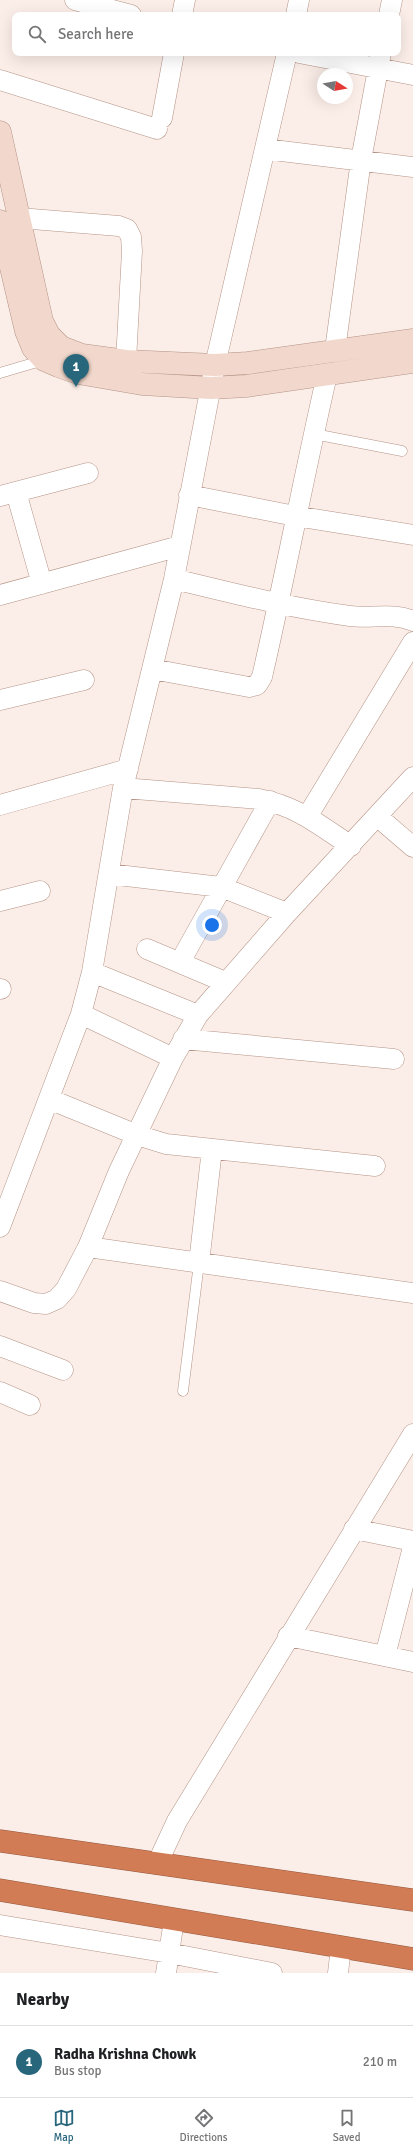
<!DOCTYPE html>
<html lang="en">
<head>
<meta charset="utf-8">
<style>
	:root { --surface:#fff; --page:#f6f6f6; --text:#202124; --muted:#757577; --line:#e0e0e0; --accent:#28667c }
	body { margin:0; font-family:Signika,sans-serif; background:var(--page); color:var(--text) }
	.compass { position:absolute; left:317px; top:68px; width:36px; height:36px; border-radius:50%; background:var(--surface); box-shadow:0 4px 16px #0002; rotate:101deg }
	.you { position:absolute; left:212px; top:925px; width:14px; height:14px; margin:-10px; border:3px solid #fff; border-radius:50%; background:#1a73e8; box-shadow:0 0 0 6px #1a73e833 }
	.badge { display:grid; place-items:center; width:26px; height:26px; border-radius:50%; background:var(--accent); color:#fff; font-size:13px; font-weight:700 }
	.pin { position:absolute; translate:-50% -33px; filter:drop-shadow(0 1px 2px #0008) }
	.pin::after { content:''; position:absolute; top:21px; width:14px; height:12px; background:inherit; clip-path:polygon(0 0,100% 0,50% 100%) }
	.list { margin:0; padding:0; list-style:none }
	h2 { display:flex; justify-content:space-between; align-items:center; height:52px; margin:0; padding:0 16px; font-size:17px }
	h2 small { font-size:13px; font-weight:400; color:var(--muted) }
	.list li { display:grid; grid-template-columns:26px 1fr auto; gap:12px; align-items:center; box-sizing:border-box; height:72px; padding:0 16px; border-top:1px solid var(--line) }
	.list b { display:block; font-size:15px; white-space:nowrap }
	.list p { margin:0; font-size:13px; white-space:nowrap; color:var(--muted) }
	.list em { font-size:13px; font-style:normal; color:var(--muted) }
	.icon { flex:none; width:22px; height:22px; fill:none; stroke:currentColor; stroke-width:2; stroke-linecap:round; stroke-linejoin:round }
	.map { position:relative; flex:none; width:413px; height:1973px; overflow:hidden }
	.search { position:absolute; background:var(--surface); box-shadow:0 4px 16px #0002; left:12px; right:12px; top:12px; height:44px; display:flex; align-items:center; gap:10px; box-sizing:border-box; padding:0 14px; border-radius:8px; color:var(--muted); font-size:15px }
	.sheet { height:124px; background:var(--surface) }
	nav { display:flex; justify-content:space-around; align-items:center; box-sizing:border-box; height:56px; border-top:1px solid var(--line); background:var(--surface); font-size:11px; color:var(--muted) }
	nav a { display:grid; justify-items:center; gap:2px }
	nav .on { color:var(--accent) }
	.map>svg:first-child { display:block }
</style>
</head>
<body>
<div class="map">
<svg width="413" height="1973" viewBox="0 0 413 1973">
	<rect width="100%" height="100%" fill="#fbede7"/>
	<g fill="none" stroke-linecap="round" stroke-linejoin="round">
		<defs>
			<path id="lane" d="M 0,373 L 44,360
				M 314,434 L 402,451
				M 183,1391 L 199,1263"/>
			<path id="street" d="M 75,0 L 131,15
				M 182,15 L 185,0
				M 296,15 L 299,0
				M 389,15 L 392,0
				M 299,53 L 413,75
				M 0,80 L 157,129
				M 162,118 L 174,53
				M 265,149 L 413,167
				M 19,218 L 119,226 L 127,229 L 131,237 L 132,251 L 126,361
				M 335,350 L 361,160 L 381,53
				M 16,492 L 42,584
				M 189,495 L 295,516 L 413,535
				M 0,496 L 88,473
				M 174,579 C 232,593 290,608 350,616 C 371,619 393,612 413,621
				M 0,595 L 180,546
				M 152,669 L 249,687 L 257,685 L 262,677 C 285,577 304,475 327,375
				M 0,700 L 84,680
				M 123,788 L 259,799 C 297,806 319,825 351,846
				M 0,805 L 128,769
				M 307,817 L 413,642
				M 378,817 L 413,847
				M 109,874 L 221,887 L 287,913
				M 0,901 L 40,891
				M 147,949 L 225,982
				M 180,962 L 270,801
				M 92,972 L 198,1015
				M 0,989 L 1,989
				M 81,1014 L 173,1058
				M 183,1039 L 394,1059
				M 49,1099 L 137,1135 L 166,1144 L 375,1166
				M 0,1227 L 81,1014 L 92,972 L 123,788 L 174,579 L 215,365 L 287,53
				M 88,1247 L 413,1293
				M 199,1263 L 212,1149
				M 0,1291 L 34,1303 L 46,1304 L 57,1299 L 66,1289 L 88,1247 L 119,1171 L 173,1058 L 198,1015 L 287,913 L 413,777
				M 0,1346 L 63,1370
				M 0,1392 L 30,1405
				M 354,1529 L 413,1541
				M 288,1636 L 413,1662
				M 385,1656 L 413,1547
				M 157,1864 L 177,1821 L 413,1434
				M 0,1925 L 169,1953 L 272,1973
				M 166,1973 L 174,1920
				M 338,1973 L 341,1947"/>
			<path id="secondary" d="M 0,132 L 42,321 L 49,335 L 61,347 L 82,355 L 126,361 L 215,365 L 248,363 L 413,340
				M 0,221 L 26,331 L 33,348 L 44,360 L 58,366 L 78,373 L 142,384 L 211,388 L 246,386 L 413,362"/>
			<path id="highway" d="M 0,1841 L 413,1900
				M 0,1890 L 413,1959"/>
		</defs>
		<!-- lane casing -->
		<use href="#lane" stroke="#b49487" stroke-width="11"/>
		<!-- street casing -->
		<use href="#street" stroke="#b49487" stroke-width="21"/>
		<!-- secondary casing -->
		<use href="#secondary" stroke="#b49487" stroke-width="23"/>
		<!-- highway casing -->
		<use href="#highway" stroke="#94583e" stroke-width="23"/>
		<!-- lane -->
		<use href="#lane" stroke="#fff" stroke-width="10"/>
		<!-- street -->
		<use href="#street" stroke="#fff" stroke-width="20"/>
		<!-- secondary -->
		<use href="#secondary" stroke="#f2d8cc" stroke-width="22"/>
		<!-- highway -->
		<use href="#highway" stroke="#d27c56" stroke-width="22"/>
	</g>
</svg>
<svg class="compass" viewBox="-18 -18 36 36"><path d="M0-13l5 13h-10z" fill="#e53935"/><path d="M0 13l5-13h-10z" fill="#757577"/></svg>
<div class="you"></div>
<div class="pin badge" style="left:76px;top:387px">1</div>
<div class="search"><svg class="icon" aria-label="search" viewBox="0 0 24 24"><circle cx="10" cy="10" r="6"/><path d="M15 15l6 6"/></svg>Search here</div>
</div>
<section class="sheet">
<h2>Nearby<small></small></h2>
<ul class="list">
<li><span class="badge">1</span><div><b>Radha Krishna Chowk</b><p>Bus stop</p></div><em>210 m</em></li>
</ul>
</section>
<nav>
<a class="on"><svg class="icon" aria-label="map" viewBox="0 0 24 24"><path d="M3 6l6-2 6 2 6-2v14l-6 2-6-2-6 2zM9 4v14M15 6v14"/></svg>Map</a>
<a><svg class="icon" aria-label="directions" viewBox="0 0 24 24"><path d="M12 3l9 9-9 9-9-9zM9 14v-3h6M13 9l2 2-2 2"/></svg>Directions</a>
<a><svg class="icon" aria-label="saved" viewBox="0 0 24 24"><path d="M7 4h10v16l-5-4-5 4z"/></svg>Saved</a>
</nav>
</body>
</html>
